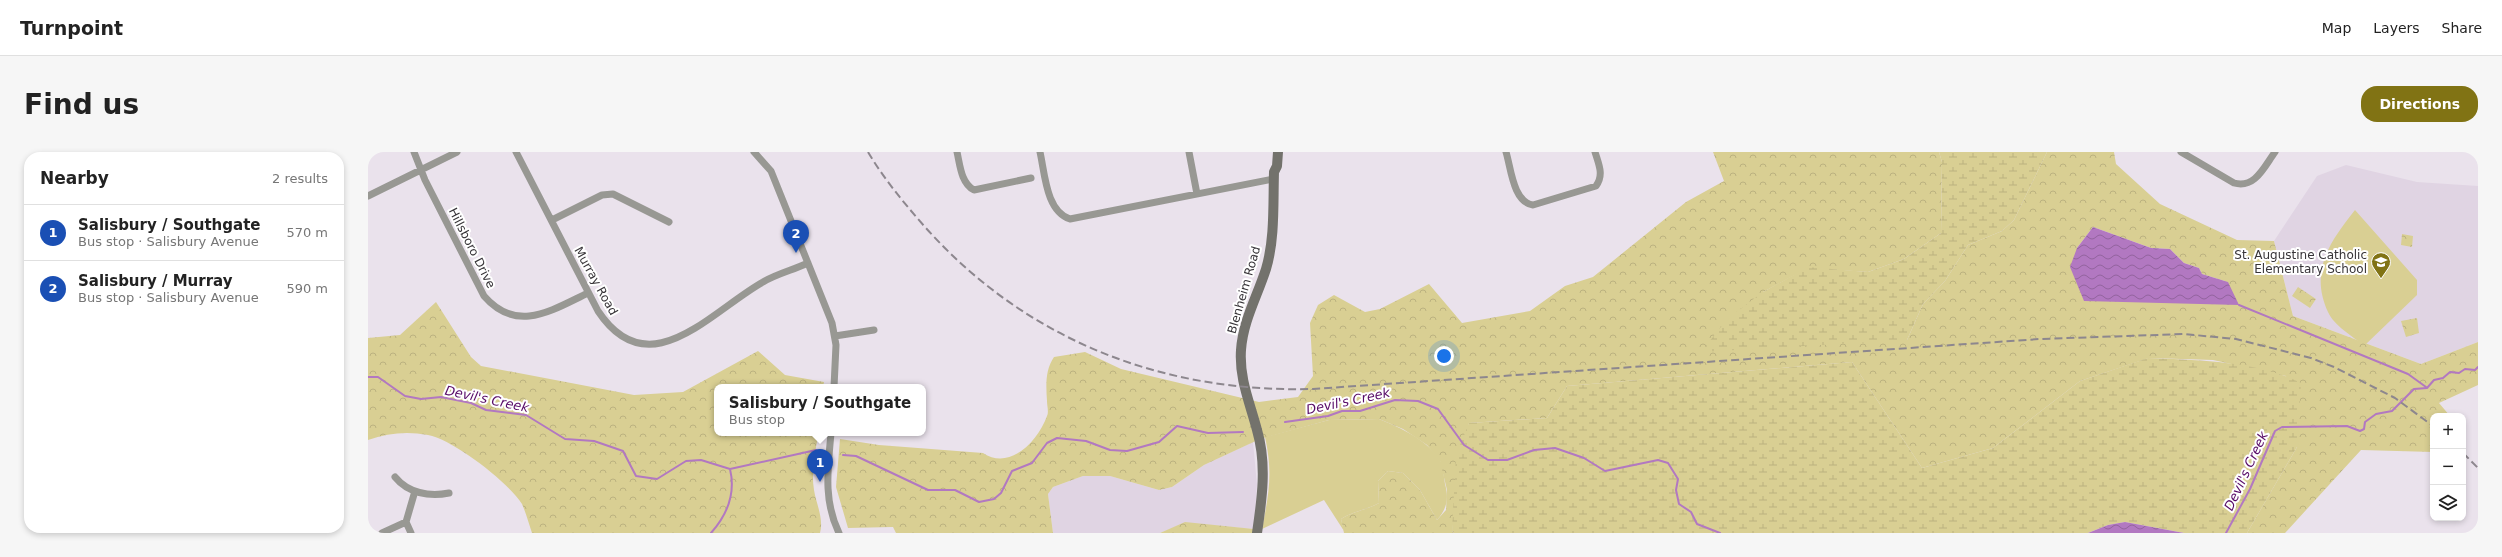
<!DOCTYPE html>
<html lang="en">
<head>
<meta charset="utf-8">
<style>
	:root { --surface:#fff; --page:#f6f6f6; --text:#222; --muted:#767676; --line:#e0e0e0; --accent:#817314 }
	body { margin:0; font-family:"DejaVu Sans",sans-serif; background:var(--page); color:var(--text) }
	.controls { position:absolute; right:12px; bottom:12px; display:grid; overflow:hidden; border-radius:8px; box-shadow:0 2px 6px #0003 }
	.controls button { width:36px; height:36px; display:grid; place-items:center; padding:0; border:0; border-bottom:1px solid var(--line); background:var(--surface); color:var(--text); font:20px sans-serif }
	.you { position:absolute; left:1076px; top:204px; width:14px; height:14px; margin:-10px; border:3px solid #fff; border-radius:50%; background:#1a73e8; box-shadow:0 0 0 6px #1a73e833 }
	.badge { display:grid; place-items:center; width:26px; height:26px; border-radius:50%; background:var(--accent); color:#fff; font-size:13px; font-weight:700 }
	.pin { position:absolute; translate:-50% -33px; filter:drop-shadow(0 1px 2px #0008) }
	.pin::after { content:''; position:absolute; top:21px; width:14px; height:12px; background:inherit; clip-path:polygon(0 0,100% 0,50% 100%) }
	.popup { position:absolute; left:346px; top:232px; width:212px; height:52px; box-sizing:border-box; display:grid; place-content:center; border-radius:8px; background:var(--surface); filter:drop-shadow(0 1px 3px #0005); font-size:13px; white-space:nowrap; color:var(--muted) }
	.popup b { font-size:15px; color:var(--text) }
	.popup::after { content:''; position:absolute; left:50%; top:100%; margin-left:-8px; border:8px solid transparent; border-top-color:var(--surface) }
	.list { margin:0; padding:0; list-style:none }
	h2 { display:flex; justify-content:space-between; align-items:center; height:52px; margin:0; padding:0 16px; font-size:17px }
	h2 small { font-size:13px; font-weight:400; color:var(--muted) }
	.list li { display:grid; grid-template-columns:26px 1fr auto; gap:12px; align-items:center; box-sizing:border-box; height:56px; padding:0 16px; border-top:1px solid var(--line) }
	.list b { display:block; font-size:15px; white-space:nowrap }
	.list p { margin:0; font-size:13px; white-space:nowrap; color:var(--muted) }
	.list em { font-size:13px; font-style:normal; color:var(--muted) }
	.icon { flex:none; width:22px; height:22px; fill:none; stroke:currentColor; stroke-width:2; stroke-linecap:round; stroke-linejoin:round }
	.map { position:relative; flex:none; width:2110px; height:381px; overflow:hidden; border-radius:16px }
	header { display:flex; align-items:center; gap:24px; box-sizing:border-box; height:56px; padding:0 20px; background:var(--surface); border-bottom:1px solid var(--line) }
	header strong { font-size:19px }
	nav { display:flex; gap:22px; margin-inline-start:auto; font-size:14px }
	.intro { display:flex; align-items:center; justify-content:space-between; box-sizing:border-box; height:96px; padding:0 24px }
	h1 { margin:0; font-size:28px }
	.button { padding:10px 18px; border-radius:16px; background:var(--accent); color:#fff; font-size:14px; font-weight:700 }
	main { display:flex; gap:24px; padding:0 24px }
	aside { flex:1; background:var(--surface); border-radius:16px; box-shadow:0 2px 6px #0003 }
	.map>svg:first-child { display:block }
</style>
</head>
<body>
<header>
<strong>Turnpoint</strong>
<nav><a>Map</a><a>Layers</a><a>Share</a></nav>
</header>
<div class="intro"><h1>Find us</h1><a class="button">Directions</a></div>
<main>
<aside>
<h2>Nearby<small>2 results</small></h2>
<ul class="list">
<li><span class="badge" style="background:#1a4fb4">1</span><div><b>Salisbury / Southgate</b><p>Bus stop · Salisbury Avenue</p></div><em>570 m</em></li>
<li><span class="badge" style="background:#1a4fb4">2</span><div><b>Salisbury / Murray</b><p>Bus stop · Salisbury Avenue</p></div><em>590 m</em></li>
</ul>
</aside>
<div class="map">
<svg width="2110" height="381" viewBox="0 0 2110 381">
	<defs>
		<pattern id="forest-crowns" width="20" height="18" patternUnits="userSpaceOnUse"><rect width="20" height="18" fill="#d9cf93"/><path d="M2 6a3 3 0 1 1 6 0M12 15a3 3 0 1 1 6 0" fill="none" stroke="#bbb280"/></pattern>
		<pattern id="wetland-marsh" width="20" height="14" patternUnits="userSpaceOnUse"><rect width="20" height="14" fill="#d9cf93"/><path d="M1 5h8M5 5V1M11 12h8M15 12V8" fill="none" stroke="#bbb280"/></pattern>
		<pattern id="water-waves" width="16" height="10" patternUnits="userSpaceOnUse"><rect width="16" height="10" fill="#b278c1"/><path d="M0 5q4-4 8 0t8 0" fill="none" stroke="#92639e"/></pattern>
	</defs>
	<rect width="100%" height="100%" fill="#eae2ec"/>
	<!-- built -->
	<path fill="#e0d4e3" d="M 1978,13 L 2049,30 L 2110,34 L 2110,190 L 2053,212 L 1925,164 L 1906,89 L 1949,24 Z
		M 885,290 L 889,333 L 886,377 L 817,371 L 792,381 L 685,381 L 680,342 L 685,335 L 715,324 L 742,324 L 791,338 L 804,335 L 836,313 Z"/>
	<!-- green -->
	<path fill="#d9cf93" d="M 1987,58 L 2049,128 L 2049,143 L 1996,194 C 1985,184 1966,174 1960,160 C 1941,118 1962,90 1987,58 Z
		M 1011,267 C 1033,276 1058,287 1072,308 C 1075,314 1076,325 1077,332 C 1081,346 1079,357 1069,368 L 1052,338 L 1035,321 L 1020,319 L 1010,329 L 1011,351 C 998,358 986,359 973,367 L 976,379 L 956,348 L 894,377 C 901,341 905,321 897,285 L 961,268 Z"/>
	<!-- forest -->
	<path fill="url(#forest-crowns)" fill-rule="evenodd" d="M 1345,0 L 1571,0 L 1574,10 L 1573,81 L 1536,107 L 1500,120 L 1440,116 L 1395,140 L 1539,188 L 1555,152 L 1577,129 L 1600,93 L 1634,79 L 1646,68 L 1679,0 L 1746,0 L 1748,12 L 1792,52 L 1869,88 L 1906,89 L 1925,164 L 2053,212 L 2110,190 L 2110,233 L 2071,251 L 2082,264 L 2065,264 L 2065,300 L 1993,298 L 1917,381 L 1879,381 L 1929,295 L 1918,224 L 1845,208 L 1781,206 L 1712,229 L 1625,296 L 1554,316 L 1484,210 L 1199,234 L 1179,266 L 1101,271 L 1084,379 L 1086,381 L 976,381 L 973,367 C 986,359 998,358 1011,351 L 1010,329 L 1020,319 L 1035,321 L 1052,338 L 1069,368 L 1078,358 L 1079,338 L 1072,309 L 1059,293 L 1035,277 L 1011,267 L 961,268 L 892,287 L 836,313 L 804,335 L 791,338 L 742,324 L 715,324 L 685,335 L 680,342 L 685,381 L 528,381 L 525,375 L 480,376 L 468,335 L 472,287 L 511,293 L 615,301 C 642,319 670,289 679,264 C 681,260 679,254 679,249 C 678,234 677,218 686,205 L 717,200 L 753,217 L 891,250 L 930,245 L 945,224 L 942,171 L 950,153 L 966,143 L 997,160 L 1012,157 L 1061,132 L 1094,171 L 1162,159 L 1197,134 L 1225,125 L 1318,50 L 1356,29 ZM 1725,75 L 1783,96 L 1802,97 L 1816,111 L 1831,116 L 1834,122 L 1860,130 L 1709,96 Z
		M 2034,82 L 2045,84 L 2044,95 L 2033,93 Z
		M 1930,135 L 1948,147 L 1942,156 L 1924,144 Z
		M 68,150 L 103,205 L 113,214 L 266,243 L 315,240 L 390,199 L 417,223 L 456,230 L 455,235 L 349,235 L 349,281 L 451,281 C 447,298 443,320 446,338 C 448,351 456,367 452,381 L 164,381 C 161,372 158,361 154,352 C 140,330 86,288 60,283 C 39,279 20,281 0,288 L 0,186 L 32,183 Z
		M 2049,166 L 2051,181 L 2038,185 L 2033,169 Z
		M 817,370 L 886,377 L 886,381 L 792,381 Z"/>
	<!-- wetland -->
	<path fill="url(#wetland-marsh)" d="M 1571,0 L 1679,0 L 1646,68 L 1634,79 L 1600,93 L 1577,129 L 1555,152 L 1539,188 L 1333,200 L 1359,167 L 1395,140 L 1440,115 L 1500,120 L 1536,107 L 1573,81 L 1574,10 Z
		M 1780,206 C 1828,208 1891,209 1933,231 L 1929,295 L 1879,381 L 1816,381 L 1757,370 L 1740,373 L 1720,381 L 1086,381 L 1084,379 L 1088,303 L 1101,271 L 1179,266 L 1199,234 L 1484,210 L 1554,316 L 1625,296 L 1712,229 Z"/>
	<!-- water -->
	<path fill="url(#water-waves)" d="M 1725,75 L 1783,96 L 1802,97 L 1816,111 L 1831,116 L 1834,122 L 1860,130 L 1871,153 L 1716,149 L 1702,115 L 1709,96 Z
		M 1757,370 L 1816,381 L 1720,381 L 1740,373 Z"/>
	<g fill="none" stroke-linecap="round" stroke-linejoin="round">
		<!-- stream -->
		<path stroke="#b278c1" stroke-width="2" d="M 1871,153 L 2040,222 L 2058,235
			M 0,225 L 10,225 L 37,244 L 53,247 L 73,245 L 103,251 L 118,258 L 158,263 L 197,287 L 226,289 L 255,299 L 268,324 L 289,327 L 318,309 L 333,308 L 362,317 L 448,298
			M 917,270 L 960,264 L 974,259 L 992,259 L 1027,248 L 1050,249 L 1070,257 L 1096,293 L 1120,308 L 1139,308 L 1166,298 L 1187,296 L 1216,306 L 1237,319 L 1290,308 L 1300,311 L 1310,327 L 1308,338 L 1311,352 L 1323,360 L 1329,372 L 1352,381
			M 475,303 L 488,304 L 560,338 L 587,338 L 611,350 L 626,347 L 633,341 L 644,319 L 664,311 L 679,291 L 689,286 L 718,289 L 742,298 L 759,299 L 791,290 L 809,274 L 840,281 L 875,280
			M 343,381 C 359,363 368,342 362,317
			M 1858,381 L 1882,337 L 1907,279 L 1914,275 L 1979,274 L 1992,279 L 1996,277 L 1997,270 L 2008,262 L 2024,259 L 2046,237 L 2059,236 L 2066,228 L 2075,226 L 2082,220 L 2091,221 L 2097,217 L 2107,218 L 2110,215"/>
		<!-- minor -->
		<path stroke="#989893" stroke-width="7" d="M 46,0 L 57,28 L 116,144 C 149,182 184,158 220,141
			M 148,0 L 230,159 C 281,236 343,159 395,130 C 408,122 425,118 440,111
			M 386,0 L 403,19 L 464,171 L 468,193 L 466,235
			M 589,0 C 592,13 593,31 606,38 L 663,26
			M 672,0 C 677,22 678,59 702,67 L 905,27
			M 821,0 L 829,42
			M 1138,0 C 1143,16 1145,50 1165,53 L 1228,34 C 1236,23 1231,13 1227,0
			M 1813,0 L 1866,31 C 1887,37 1896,15 1907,0
			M 0,44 L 89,0
			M 184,68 L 234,43 L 245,42 L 301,70
			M 467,184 L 506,178
			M 463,281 C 460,316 455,348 471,381
			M 27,325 C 40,341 61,345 81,341
			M 38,370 L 47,339
			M 38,370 L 43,381
			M 14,381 L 38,370"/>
		<!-- secondary -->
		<path stroke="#73726c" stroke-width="10" d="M 889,381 C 894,347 899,312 889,278 C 882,251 871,227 873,198 C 875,169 889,145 898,117 C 907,87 905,52 906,20 L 909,14 L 910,0"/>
		<!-- rail -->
		<path stroke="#8d878e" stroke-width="2" stroke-dasharray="8 4" stroke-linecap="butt" d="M 500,0 C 516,27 536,51 557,75 C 658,188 794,241 945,237 L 1672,187 L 1816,182 L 1868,187 L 1943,206 L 1966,215 L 2027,246 L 2065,274
			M 2095,301 L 2110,316"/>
	</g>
	<!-- icons -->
	<defs>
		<symbol id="school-pin" viewBox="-11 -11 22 30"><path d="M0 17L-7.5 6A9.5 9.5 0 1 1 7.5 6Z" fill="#817314" stroke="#fff"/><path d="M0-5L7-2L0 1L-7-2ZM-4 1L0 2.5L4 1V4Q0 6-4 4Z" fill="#fff"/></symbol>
	</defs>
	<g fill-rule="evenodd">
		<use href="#school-pin" x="2002" y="99" width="22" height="30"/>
	</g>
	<g text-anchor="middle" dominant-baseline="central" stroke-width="4" stroke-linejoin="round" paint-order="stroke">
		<!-- street labels -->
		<g font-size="12" fill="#373438" stroke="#fff">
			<text transform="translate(104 96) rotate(63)">Hillsboro Drive</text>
			<text transform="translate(228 129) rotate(61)">Murray Road</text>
			<text transform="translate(876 138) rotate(-74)">Blenheim Road</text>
		</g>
		<!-- poi labels -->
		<g font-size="12" fill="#373438" stroke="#fff" text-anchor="end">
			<text x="1999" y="103">St. Augustine Catholic<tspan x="1999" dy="14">Elementary School</tspan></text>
		</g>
		<!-- water labels -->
		<g font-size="13" font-style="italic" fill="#570a67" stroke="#fff">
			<text transform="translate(119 247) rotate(12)">Devil's Creek</text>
			<text transform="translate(980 249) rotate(-12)">Devil's Creek</text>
			<text transform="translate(1878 319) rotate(-65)">Devil's Creek</text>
		</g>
	</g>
</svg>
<div class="controls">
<button>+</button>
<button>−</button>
<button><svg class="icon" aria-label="layers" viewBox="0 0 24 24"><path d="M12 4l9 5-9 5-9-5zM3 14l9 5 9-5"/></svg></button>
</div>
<div class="you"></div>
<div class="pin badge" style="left:452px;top:330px;background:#1a4fb4">1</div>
<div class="popup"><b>Salisbury / Southgate</b>Bus stop</div>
<div class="pin badge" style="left:428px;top:101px;background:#1a4fb4">2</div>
</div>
</main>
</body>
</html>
